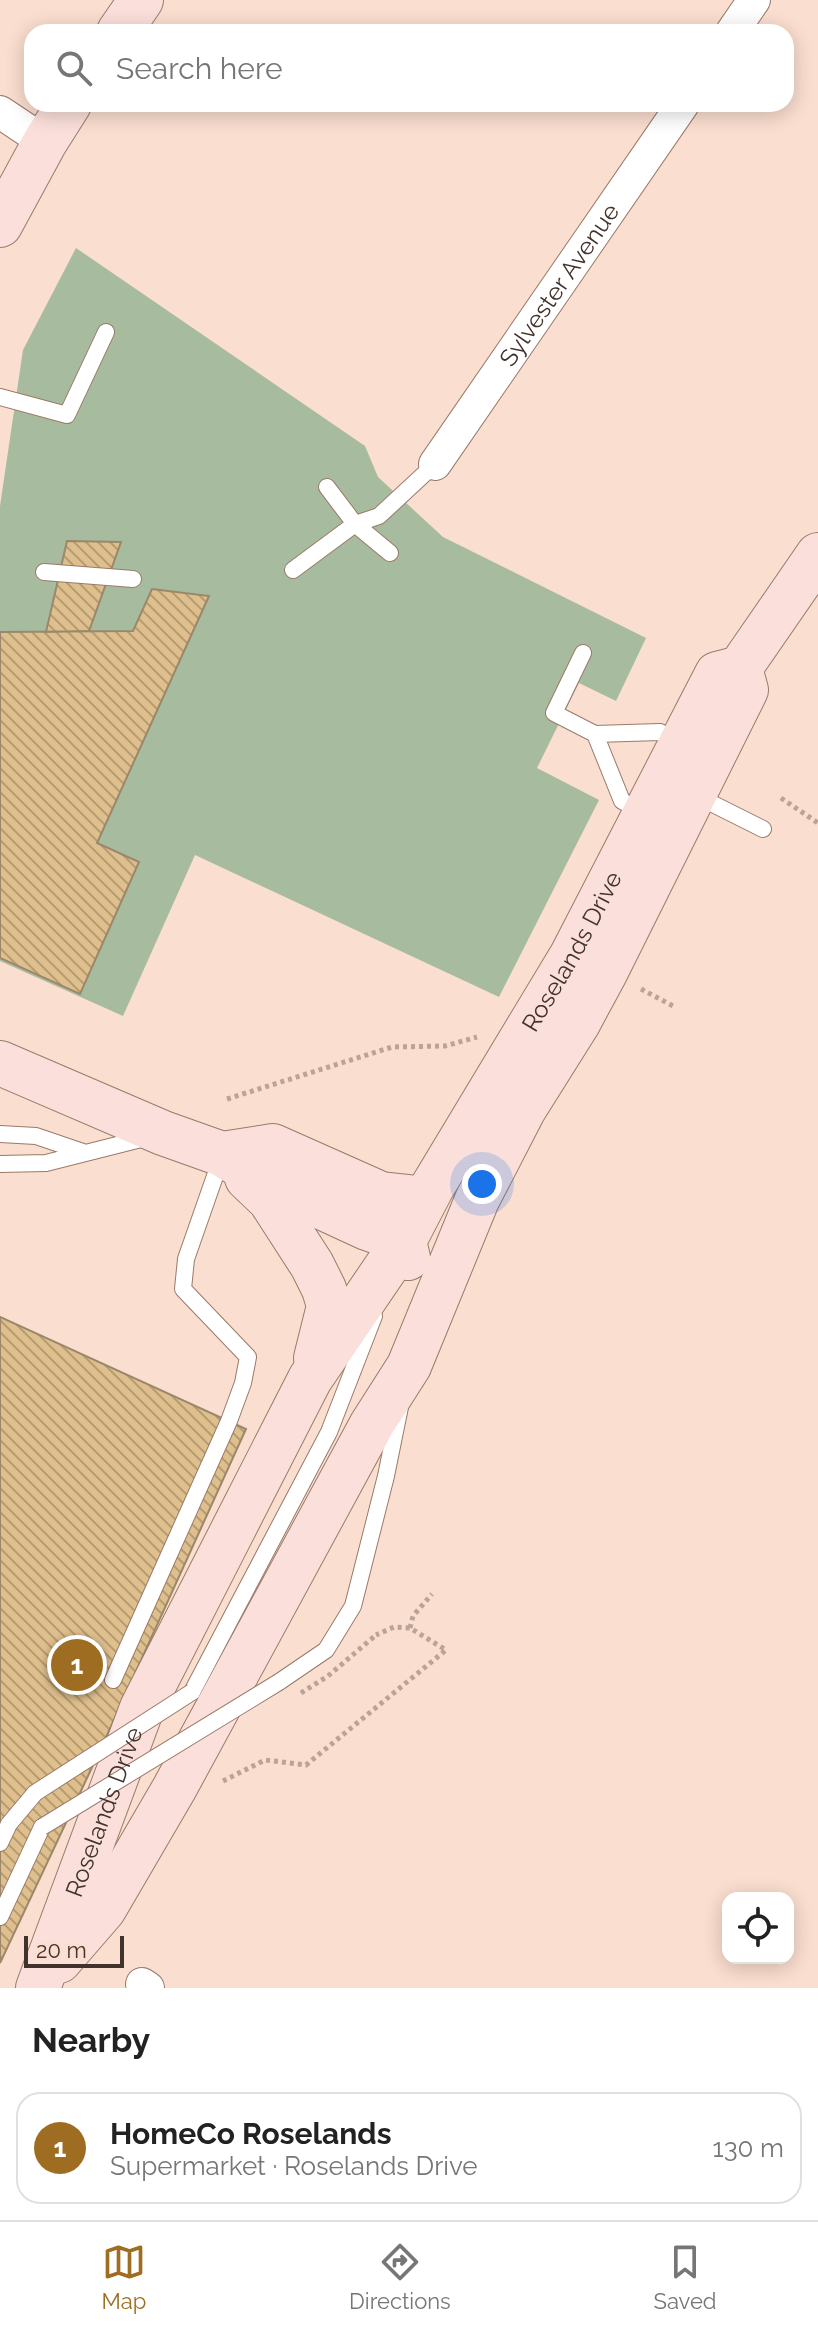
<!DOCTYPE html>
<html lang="en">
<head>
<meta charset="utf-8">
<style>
	:root { --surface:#fff; --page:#f2f2f2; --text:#222; --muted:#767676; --line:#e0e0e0; --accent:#9e6d21 }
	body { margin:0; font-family:Raleway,sans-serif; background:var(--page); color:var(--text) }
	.controls { position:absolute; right:24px; bottom:24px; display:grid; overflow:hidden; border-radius:16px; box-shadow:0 4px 20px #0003 }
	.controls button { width:72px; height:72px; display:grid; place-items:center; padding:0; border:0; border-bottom:2px solid var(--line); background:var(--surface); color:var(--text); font:40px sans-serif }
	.scale { position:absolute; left:24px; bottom:20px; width:100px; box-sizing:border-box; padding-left:8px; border:4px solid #41332c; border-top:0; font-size:22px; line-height:28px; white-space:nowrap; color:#41332c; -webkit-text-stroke:6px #fadecf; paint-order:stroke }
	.you { position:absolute; left:482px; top:1184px; width:28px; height:28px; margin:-20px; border:6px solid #fff; border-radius:50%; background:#1a73e8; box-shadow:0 0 0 12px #1a73e833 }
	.badge { display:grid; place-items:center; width:52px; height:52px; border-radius:50%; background:var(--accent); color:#fff; font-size:26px; font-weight:700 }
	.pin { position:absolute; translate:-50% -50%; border:4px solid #fff; box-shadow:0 2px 8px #0006 }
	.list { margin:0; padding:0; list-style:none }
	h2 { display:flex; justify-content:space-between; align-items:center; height:104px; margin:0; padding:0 32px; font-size:34px }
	h2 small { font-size:26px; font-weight:400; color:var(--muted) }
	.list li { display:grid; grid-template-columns:52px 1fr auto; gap:24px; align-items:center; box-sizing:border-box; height:112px; margin:0 16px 16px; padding:0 16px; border:2px solid var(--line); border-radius:24px }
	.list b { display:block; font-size:30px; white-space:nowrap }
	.list p { margin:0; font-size:26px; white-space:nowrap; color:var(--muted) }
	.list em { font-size:26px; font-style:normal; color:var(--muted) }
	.icon { flex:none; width:44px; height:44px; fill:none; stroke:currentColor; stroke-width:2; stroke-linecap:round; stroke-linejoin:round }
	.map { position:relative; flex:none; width:818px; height:1988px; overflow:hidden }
	.search { position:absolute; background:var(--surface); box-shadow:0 4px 20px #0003; left:24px; right:24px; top:24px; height:88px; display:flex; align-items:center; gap:20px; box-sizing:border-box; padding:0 28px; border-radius:24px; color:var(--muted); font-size:30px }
	.sheet { height:232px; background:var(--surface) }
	nav { display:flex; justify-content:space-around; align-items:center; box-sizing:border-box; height:112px; border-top:2px solid var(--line); background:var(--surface); font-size:22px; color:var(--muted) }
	nav a { display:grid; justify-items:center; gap:4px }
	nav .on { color:var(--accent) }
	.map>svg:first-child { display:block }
</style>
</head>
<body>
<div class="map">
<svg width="818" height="1988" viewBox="0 0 818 1988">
	<defs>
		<pattern id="building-back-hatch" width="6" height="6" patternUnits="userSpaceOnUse" patternTransform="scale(2)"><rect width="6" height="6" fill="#dfbf8d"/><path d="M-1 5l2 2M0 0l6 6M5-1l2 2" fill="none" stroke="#b69c73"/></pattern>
	</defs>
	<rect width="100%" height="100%" fill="#fadecf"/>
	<!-- grass -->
	<path fill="#a7bc9e" d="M 76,248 L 365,446 L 378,477 L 443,537 L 646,638 L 616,701 L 579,683 L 537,768 L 599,800 L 499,997 L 195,855 L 123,1016 L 0,961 L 0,506 L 23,350 Z"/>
	<!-- building -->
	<path fill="url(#building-back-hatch)" stroke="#9b886b" stroke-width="2" d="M 67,541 L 121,542 L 89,631 L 46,632 Z
		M 152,589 L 209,596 L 97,843 L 139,862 L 80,994 L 0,958 L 0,632 L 133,631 Z
		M 0,1317 L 246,1429 L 103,1744 L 0,1963 Z"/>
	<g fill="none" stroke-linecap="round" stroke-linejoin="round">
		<defs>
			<path id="lane" d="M 0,397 L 67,415 L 106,332
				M 327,487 L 355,524 L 390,553
				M 293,570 L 355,524 L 379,516 L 435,464
				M 44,572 L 133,579
				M 583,653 L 554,713 L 595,734 L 660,732 L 681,743
				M 595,734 L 622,801 L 645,813
				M 695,795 L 763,829
				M 0,1134 L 36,1136 L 83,1152
				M 0,1164 L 46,1163 L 149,1137
				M 113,1680 L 229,1421 L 243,1383 L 248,1357 L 183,1289 L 186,1259 L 222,1156
				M 279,1682 L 326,1650 L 353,1606 L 386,1476 L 400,1407
				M 192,1692 L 329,1432 L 374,1316
				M 0,1843 L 9,1824
				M 0,1917 L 42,1827"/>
			<g id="street">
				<path d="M 732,32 L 754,0"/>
				<path d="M 0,112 L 45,142"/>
				<path id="s1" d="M 435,464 L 683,104"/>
				<path d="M 142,1984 L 148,1988"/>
			</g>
			<g id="secondary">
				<path d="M 119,32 L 141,0"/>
				<path d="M 0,225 L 45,142 L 69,104"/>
				<path d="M 0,1063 L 163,1133 L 222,1154 L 267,1182 L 367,1228 L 404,1241"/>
				<path d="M 222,1154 L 273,1146 L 381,1194 L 409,1197"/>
				<path d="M 247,1178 L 270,1200 L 312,1265 L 324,1289 L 329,1306 L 316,1358"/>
				<path d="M 381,1194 L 404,1241 L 408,1258"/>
				<path d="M 59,1961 L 104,1909 L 174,1789 L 372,1424 L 409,1366 L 477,1200 L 524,1109 L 578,1023 L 606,971 L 746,690 L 740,668"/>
				<path id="s2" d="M 38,1988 L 142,1708 L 310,1379 L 404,1241 L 431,1189 L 572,955 L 717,674 L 740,668 L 818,555"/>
			</g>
		</defs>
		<!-- lane casing -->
		<use href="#lane" stroke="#9a7a69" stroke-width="18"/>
		<!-- street casing -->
		<use href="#street" stroke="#9a7a69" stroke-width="34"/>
		<!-- secondary casing -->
		<use href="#secondary" stroke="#9a7a69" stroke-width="46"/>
		<!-- path -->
		<path stroke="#bba397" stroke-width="5" stroke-dasharray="4 4" stroke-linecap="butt" d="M 781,798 L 818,823
			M 641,989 L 673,1006
			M 227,1099 L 392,1047 L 445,1046 L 477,1037
			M 410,1628 L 413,1616 L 432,1594
			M 223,1781 L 265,1760 L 306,1765 L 446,1650 L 410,1628 L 394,1627 L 376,1635"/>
		<!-- lane -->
		<use href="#lane" stroke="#fff" stroke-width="16"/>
		<!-- street -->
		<use href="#street" stroke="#fff" stroke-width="32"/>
		<!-- secondary -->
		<use href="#secondary" stroke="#fbdfda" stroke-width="44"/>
		<defs>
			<path id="lane-bridge" d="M 9,1824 L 35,1793 L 192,1692
				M 42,1827 L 279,1682"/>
		</defs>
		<!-- lane-bridge casing -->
		<use href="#lane-bridge" stroke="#9a7a69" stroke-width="18" stroke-linecap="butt"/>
		<!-- path-bridge -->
		<path stroke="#bba397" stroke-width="5" stroke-dasharray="4 4" stroke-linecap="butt" d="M 301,1693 L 328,1676 L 376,1635"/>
		<!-- lane-bridge -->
		<use href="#lane-bridge" stroke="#fff" stroke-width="16"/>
	</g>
	<g text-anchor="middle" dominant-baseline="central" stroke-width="6" stroke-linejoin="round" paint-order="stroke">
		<!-- street labels -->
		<g font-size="24" fill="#41332c" stroke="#fadecf">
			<text stroke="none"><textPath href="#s1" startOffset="218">Sylvester Avenue</textPath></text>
			<text stroke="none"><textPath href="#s2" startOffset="1170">Roselands Drive</textPath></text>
			<text stroke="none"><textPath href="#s2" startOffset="188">Roselands Drive</textPath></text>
		</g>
	</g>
</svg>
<div class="controls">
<button><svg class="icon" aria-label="locate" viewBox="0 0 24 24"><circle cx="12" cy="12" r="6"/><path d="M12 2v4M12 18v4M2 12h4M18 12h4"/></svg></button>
</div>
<div class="scale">20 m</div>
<div class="you"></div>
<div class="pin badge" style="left:77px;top:1665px">1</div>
<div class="search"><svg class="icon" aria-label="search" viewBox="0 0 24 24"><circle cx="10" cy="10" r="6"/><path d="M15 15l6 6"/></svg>Search here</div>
</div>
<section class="sheet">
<h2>Nearby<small></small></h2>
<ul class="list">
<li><span class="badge">1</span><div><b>HomeCo Roselands</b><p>Supermarket · Roselands Drive</p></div><em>130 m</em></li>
</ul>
</section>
<nav>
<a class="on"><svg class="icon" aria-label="map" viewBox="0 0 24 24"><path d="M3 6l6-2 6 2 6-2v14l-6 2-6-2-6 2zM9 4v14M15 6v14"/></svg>Map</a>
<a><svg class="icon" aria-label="directions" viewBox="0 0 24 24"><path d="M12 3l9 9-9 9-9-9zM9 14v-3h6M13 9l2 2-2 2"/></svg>Directions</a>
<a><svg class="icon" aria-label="saved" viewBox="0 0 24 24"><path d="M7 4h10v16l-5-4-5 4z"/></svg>Saved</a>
</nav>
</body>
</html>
